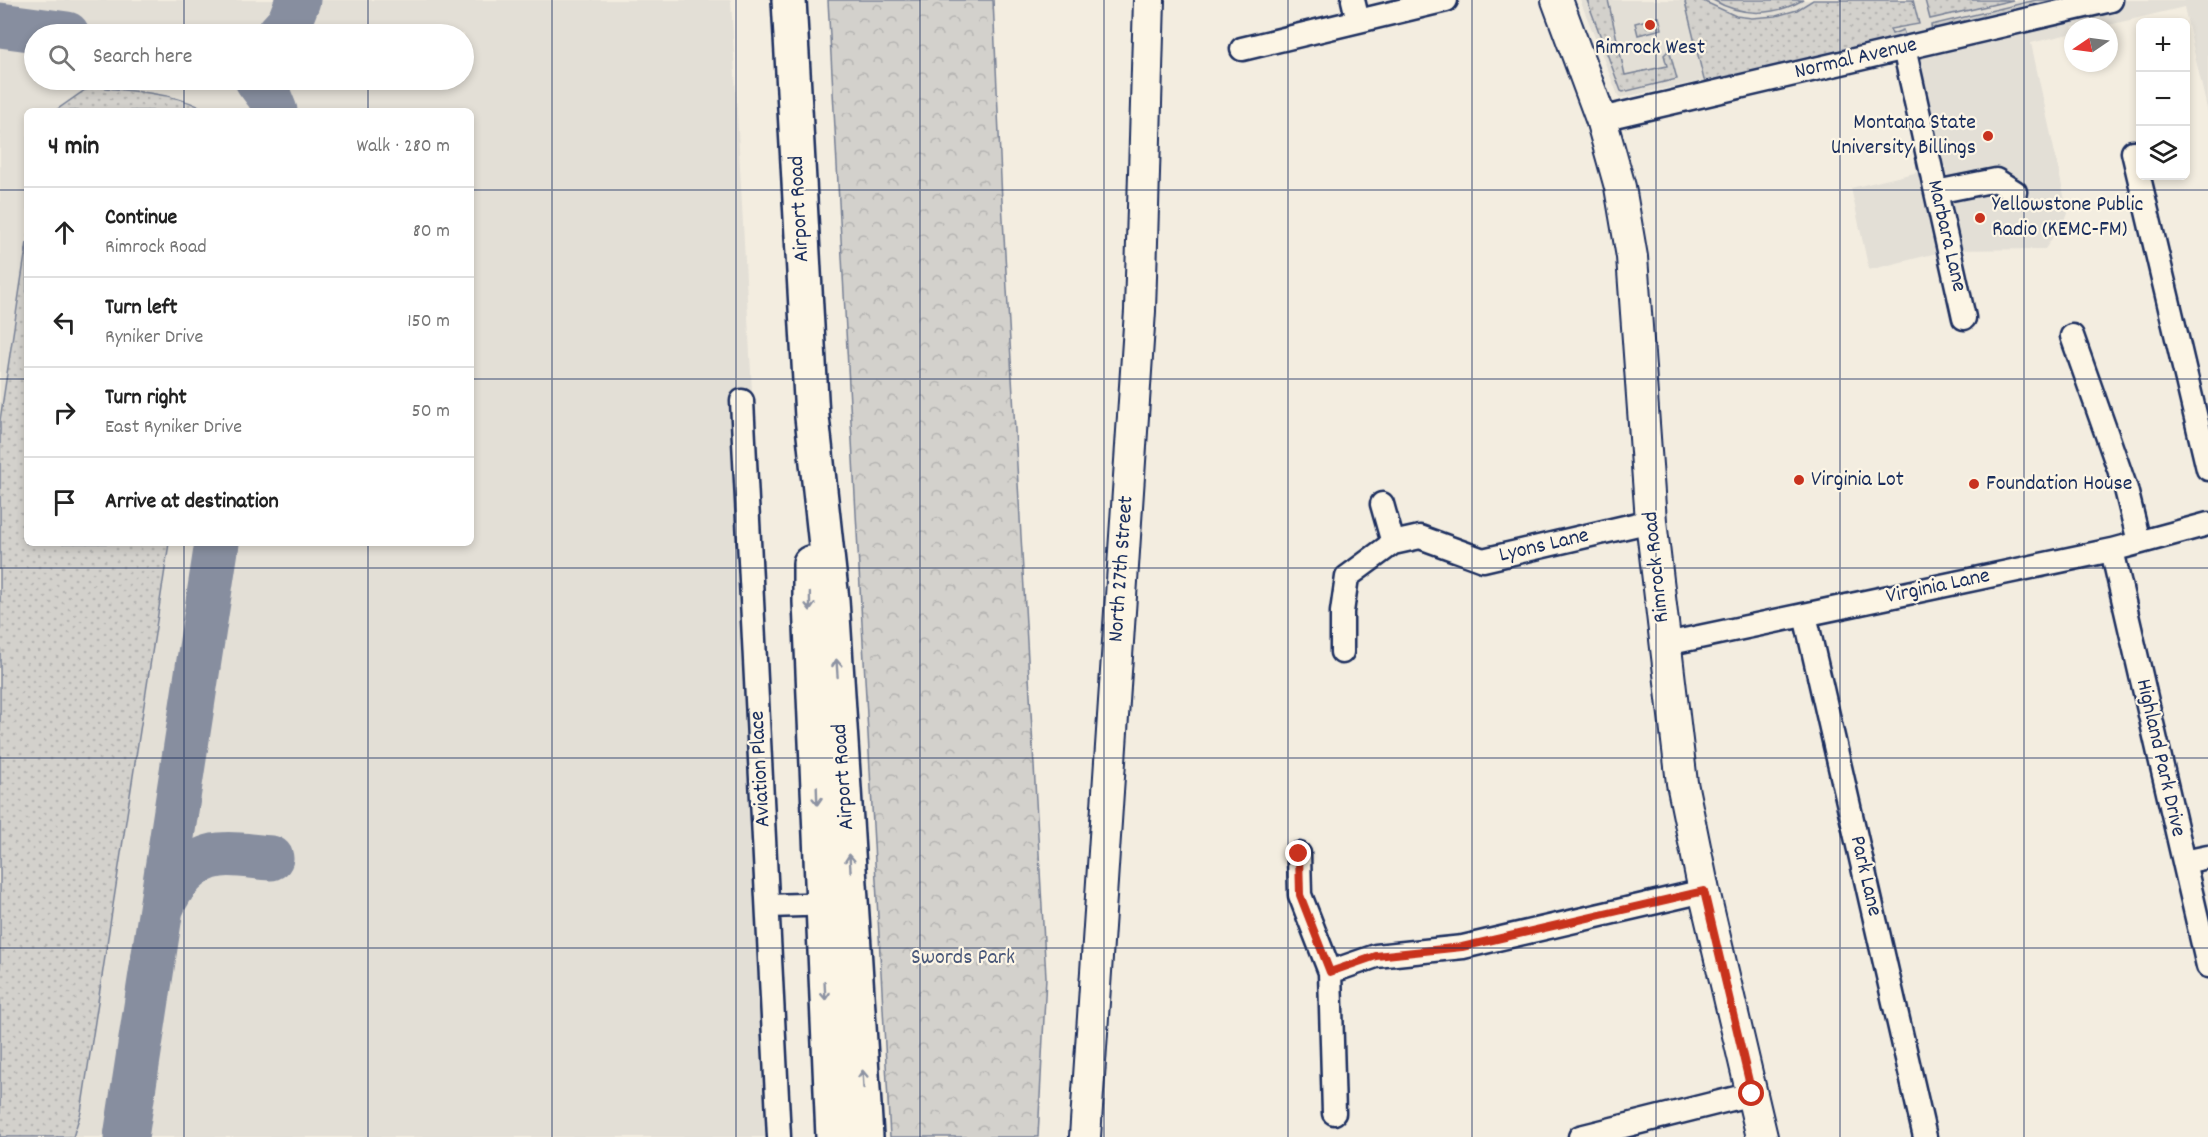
<!DOCTYPE html>
<html lang="en">
<head>
<meta charset="utf-8">
<style>
	:root { --surface:#fff; --page:#f2f2f2; --text:#222; --muted:#767676; --line:#e0e0e0 }
	body { margin:0; font-family:Dekko,sans-serif; background:var(--page); color:var(--text) }
	.controls { position:absolute; right:18px; top:18px; display:grid; overflow:hidden; border-radius:9px; box-shadow:0 3px 9px #0003 }
	.controls button { width:54px; height:54px; display:grid; place-items:center; padding:0; border:0; border-bottom:2px solid var(--line); background:var(--surface); color:var(--text); font:30px sans-serif }
	.compass { position:absolute; left:2064px; top:18px; width:54px; height:54px; border-radius:50%; background:var(--surface); box-shadow:0 3px 9px #0003; rotate:257deg }
	.stop { position:absolute; width:18px; height:18px; margin:-14px; border:4px solid #c8321e; border-radius:50%; background:#fff }
	.stop.end { background:#c8321e; border-color:#fff; box-shadow:0 2px 6px #0008 }
	.list { margin:0; padding:0; list-style:none }
	h2 { display:flex; justify-content:space-between; align-items:center; height:78px; margin:0; padding:0 24px; font-size:26px }
	h2 small { font-size:20px; font-weight:400; color:var(--muted) }
	.list li { display:grid; grid-template-columns:39px 1fr auto; gap:18px; align-items:center; box-sizing:border-box; height:90px; padding:0 24px; border-top:2px solid var(--line) }
	.list b { display:block; font-size:22px; white-space:nowrap }
	.list p { margin:0; font-size:20px; white-space:nowrap; color:var(--muted) }
	.list em { font-size:20px; font-style:normal; color:var(--muted) }
	.icon { flex:none; width:33px; height:33px; fill:none; stroke:currentColor; stroke-width:2; stroke-linecap:round; stroke-linejoin:round }
	.map { position:relative; flex:none; width:2208px; height:1137px; overflow:hidden }
	.search { position:absolute; background:var(--surface); box-shadow:0 3px 9px #0003; left:24px; top:24px; width:450px; height:66px; display:flex; align-items:center; gap:15px; box-sizing:border-box; padding:0 21px; border-radius:33px; color:var(--muted); font-size:22px }
	.panel { position:absolute; background:var(--surface); box-shadow:0 3px 9px #0003; left:24px; top:108px; width:450px; height:438px; border-radius:9px }
	.map>svg:first-child { display:block }
</style>
</head>
<body>
<div class="map">
<svg width="2208" height="1137" viewBox="0 0 2208 1137">
	<defs>
		<pattern id="grass-dots" width="8" height="8" patternUnits="userSpaceOnUse" patternTransform="scale(1.5)"><rect width="8" height="8" fill="#d3d1cc"/><path d="M2 2h.1M6 6h.1" fill="none" stroke="#b5b4b2" stroke-width="1.8" stroke-linecap="round"/></pattern>
		<pattern id="forest-crowns" width="20" height="18" patternUnits="userSpaceOnUse" patternTransform="scale(1.5)"><rect width="20" height="18" fill="#d3d1cc"/><path d="M2 6a3 3 0 1 1 6 0M12 15a3 3 0 1 1 6 0" fill="none" stroke="#b5b4b2"/></pattern>
	</defs>
	<rect width="100%" height="100%" fill="#f3ede0"/>
	<filter id="ink" filterUnits="userSpaceOnUse"><feTurbulence type="fractalNoise" baseFrequency=".0167" numOctaves="2"/><feDisplacementMap in="SourceGraphic" scale="12" xChannelSelector="R" yChannelSelector="G"/><feConvolveMatrix kernelMatrix="1 2 1 2 8 2 1 2 1" color-interpolation-filters="sRGB"/></filter>
	<g filter="url(#ink)">
		<!-- built -->
		<path fill="#e3dfd6" fill-rule="evenodd" d="M 0,0 L 731,0 L 792,1137 L 0,1137 ZM 34,34 L 464,34 L 464,80 L 34,80 ZM 27,111 L 471,111 L 471,543 L 27,543 Z
			M 1580,0 L 2208,0 L 2208,113 L 2184,7 L 2100,27 L 2073,27 L 2073,33 L 2031,43 L 2068,214 L 2045,249 L 1949,250 L 1869,270 L 1851,188 L 1931,169 L 1904,48 L 1822,56 L 1619,98 Z"/>
		<!-- grass -->
		<path fill="url(#grass-dots)" stroke="#778095" stroke-width="1.5" d="M 1587,0 L 1608,0 L 1625,75 L 1667,66 L 1664,55 L 1668,51 L 1670,53 L 1677,79 L 1623,92 L 1621,91 Z
			M 1687,0 L 1701,0 L 1736,16 L 1752,18 L 1776,16 L 1797,10 L 1813,0 L 1913,0 L 1919,24 L 1890,29 L 1892,34 L 1903,30 L 1905,36 L 1711,82 L 1704,80 L 1685,2 Z
			M 1713,0 L 1803,0 C 1774,16 1742,17 1713,0 Z
			M 1925,0 L 2013,0 L 1930,19 Z
			M 2036,0 L 2062,0 L 1932,31 L 1931,25 Z
			M 1659,17 L 1662,29 L 1638,35 L 1635,23 Z
			M 99,87 C 133,92 177,92 207,111 L 55,111 L 85,90 Z
			M 27,242 L 27,543 L 169,543 L 81,1112 L 73,1137 L 0,1137 L 0,420 Z"/>
		<!-- forest -->
		<path fill="url(#forest-crowns)" stroke="#778095" stroke-width="1.5" d="M 828,0 L 993,0 L 1002,201 L 1046,977 L 1038,1137 L 890,1137 Z"/>
		<g fill="none" stroke-linecap="round" stroke-linejoin="round">
			<!-- taxiway -->
			<path stroke="#878e9f" stroke-width="45" d="M 0,25 L 67,34
				M 279,34 L 289,23 L 298,0
				M 257,80 L 269,96 L 275,111
				M 161,909 C 171,885 191,858 220,855 C 236,853 254,857 271,858
				M 126,1137 L 217,543"/>
			<defs>
				<path id="minor" d="M 1353,0 L 1358,21
					M 1904,48 L 1964,318
					M 1242,49 L 1446,0
					M 1601,119 L 2111,0
					M 2133,152 L 2208,469
					M 1936,192 L 1996,180 L 2015,192
					M 2072,336 L 2126,489 L 2139,542
					M 742,401 L 779,1137
					M 1382,504 L 1393,543
					M 2112,550 L 2208,966
					M 1805,615 L 1925,1137
					M 1666,644 L 2112,550 L 2208,524
					M 1342,652 L 1342,612 L 1347,577 L 1393,543 L 1420,537 L 1483,560 L 1651,521
					M 1299,854 L 1300,895 L 1330,972
					M 2184,862 L 2208,857
					M 768,906 L 836,904
					M 1334,1113 L 1330,972 L 1376,956 L 1463,947 L 1704,891
					M 1580,1137 L 1752,1094"/>
				<path id="major" d="M 1557,0 L 1601,119 L 1620,187 L 1632,257 L 1651,521 L 1682,783 L 1704,891 L 1762,1137
					M 1085,1137 L 1140,311 L 1149,0"/>
				<path id="highway" d="M 789,0 L 812,417 L 832,600 L 866,1137
					M 810,563 L 810,602 L 833,1137"/>
			</defs>
			<!-- minor casing -->
			<use href="#minor" stroke="#1b2f5e" stroke-width="27"/>
			<!-- major casing -->
			<use href="#major" stroke="#1b2f5e" stroke-width="34"/>
			<!-- highway casing -->
			<use href="#highway" stroke="#1b2f5e" stroke-width="38"/>
			<!-- minor -->
			<use href="#minor" stroke="#fcf5e5" stroke-width="22"/>
			<!-- major -->
			<use href="#major" stroke="#fcf5e5" stroke-width="30"/>
			<!-- highway -->
			<use href="#highway" stroke="#fcf5e5" stroke-width="33"/>
		</g>
		<!-- one-way arrows -->
		<defs><path id="oneway-shaft" d="M-6 0H5M1.5-3L5.5 0L1.5 3" fill="none" stroke-width="1.6" stroke-linecap="round" stroke-linejoin="round" transform="scale(1.5)"/></defs>
		<g stroke="#8c92a2">
			<use href="#oneway-shaft" transform="translate(810 602) rotate(89)"/>
			<use href="#oneway-shaft" transform="translate(837 668) rotate(-94)"/>
			<use href="#oneway-shaft" transform="translate(817 796) rotate(88)"/>
			<use href="#oneway-shaft" transform="translate(850 863) rotate(-94)"/>
			<use href="#oneway-shaft" transform="translate(825 991) rotate(87)"/>
			<use href="#oneway-shaft" transform="translate(863 1079) rotate(-93)"/>
		</g>
	</g>
	<g fill="none" stroke-linecap="round" stroke-linejoin="round" filter="url(#ink)">
		<!-- route -->
		<path stroke="#c8321e" stroke-width="8" d="M 1299,854 L 1300,895 L 1330,972 L 1376,956 L 1462,947 L 1704,891 L 1752,1094"/>
	</g>
	<!-- grid -->
	<path fill="none" stroke="#1b2f5e" stroke-width="1.5" stroke-opacity="0.55" d="M 184,0 L 184,34M 368,0 L 368,34M 552,0 L 552,1137M 736,0 L 736,1137M 920,0 L 920,1137M 1104,0 L 1104,1137M 1288,0 L 1288,1137M 1472,0 L 1472,1137M 1656,0 L 1656,1137M 1840,0 L 1840,1137M 2024,0 L 2024,1137M 184,80 L 184,111M 368,80 L 368,111M 0,190 L 27,190M 471,190 L 2208,190M 0,379 L 27,379M 471,379 L 2208,379M 184,543 L 184,1137M 368,543 L 368,1137M 0,568 L 2208,568M 0,758 L 2208,758M 0,948 L 2208,948"/>
	<!-- markers -->
	<g fill="#c8321e" stroke="#fcf5e5" stroke-width="2">
		<circle cx="1650" cy="25" r="6"/>
		<circle cx="1988" cy="136" r="6"/>
		<circle cx="1980" cy="218" r="6"/>
		<circle cx="1799" cy="480" r="6"/>
		<circle cx="1974" cy="484" r="6"/>
	</g>
	<g text-anchor="middle" dominant-baseline="central" stroke-width="4.5" stroke-linejoin="round" paint-order="stroke">
		<!-- poi labels -->
		<g font-size="22" fill="#1b2f5e" stroke="#fcf5e5" text-anchor="start">
			<text x="1650" y="48" text-anchor="middle">Rimrock West</text>
			<text x="1976" y="123" text-anchor="end">Montana State<tspan x="1976" dy="25">University Billings</tspan></text>
			<text x="1992" y="205">Yellowstone Public<tspan x="1992" dy="25">Radio (KEMC-FM)</tspan></text>
			<text x="1811" y="480">Virginia Lot</text>
			<text x="1986" y="484">Foundation House</text>
		</g>
		<!-- street labels -->
		<g font-size="22" fill="#1b2f5e" stroke="#fcf5e5">
			<text transform="translate(1856 59) rotate(-13)">Normal Avenue</text>
			<text transform="translate(800 209) rotate(-93)">Airport Road</text>
			<text transform="translate(1946 236) rotate(77)">Marbara Lane</text>
			<text transform="translate(1544 546) rotate(-13)">Lyons Lane</text>
			<text transform="translate(1657 567) rotate(-96)">Rimrock Road</text>
			<text transform="translate(1122 569) rotate(-86)">North 27th Street</text>
			<text transform="translate(1938 587) rotate(-12)">Virginia Lane</text>
			<text transform="translate(2160 758) rotate(77)">Highland Park Drive</text>
			<text transform="translate(761 769) rotate(-93)">Aviation Place</text>
			<text transform="translate(844 777) rotate(-94)">Airport Road</text>
			<text transform="translate(1865 876) rotate(77)">Park Lane</text>
		</g>
		<!-- park labels -->
		<g font-size="22" fill="#49587a" stroke="#fcf5e5">
			<text x="963" y="958">Swords Park</text>
		</g>
	</g>
</svg>
<div class="controls">
<button>+</button>
<button>−</button>
<button><svg class="icon" aria-label="layers" viewBox="0 0 24 24"><path d="M12 4l9 5-9 5-9-5zM3 14l9 5 9-5"/></svg></button>
</div>
<svg class="compass" viewBox="-18 -18 36 36"><path d="M0-13l5 13h-10z" fill="#e53935"/><path d="M0 13l5-13h-10z" fill="#767676"/></svg>
<div class="stop" style="left:1752px;top:1094px"></div>
<div class="stop end" style="left:1299px;top:854px"></div>
<div class="search"><svg class="icon" aria-label="search" viewBox="0 0 24 24"><circle cx="10" cy="10" r="6"/><path d="M15 15l6 6"/></svg>Search here</div>
<section class="panel">
<h2>4 min<small>Walk · 280 m</small></h2>
<ul class="list">
<li><svg class="icon" aria-label="ahead" viewBox="0 0 24 24"><path d="M12 20V5M6 11l6-6 6 6"/></svg><div><b>Continue</b><p>Rimrock Road</p></div><em>80 m</em></li>
<li><svg class="icon" aria-label="left" viewBox="0 0 24 24"><path d="M17 20v-9H6M10 6l-5 5 5 5"/></svg><div><b>Turn left</b><p>Ryniker Drive</p></div><em>150 m</em></li>
<li><svg class="icon" aria-label="right" viewBox="0 0 24 24"><path d="M7 20v-9h11M14 6l5 5-5 5"/></svg><div><b>Turn right</b><p>East Ryniker Drive</p></div><em>50 m</em></li>
<li><svg class="icon" aria-label="arrive" viewBox="0 0 24 24"><path d="M6 21V4h12l-3 4 3 4H6"/></svg><div><b>Arrive at destination</b></div></li>
</ul>
</section>
</div>
</body>
</html>
